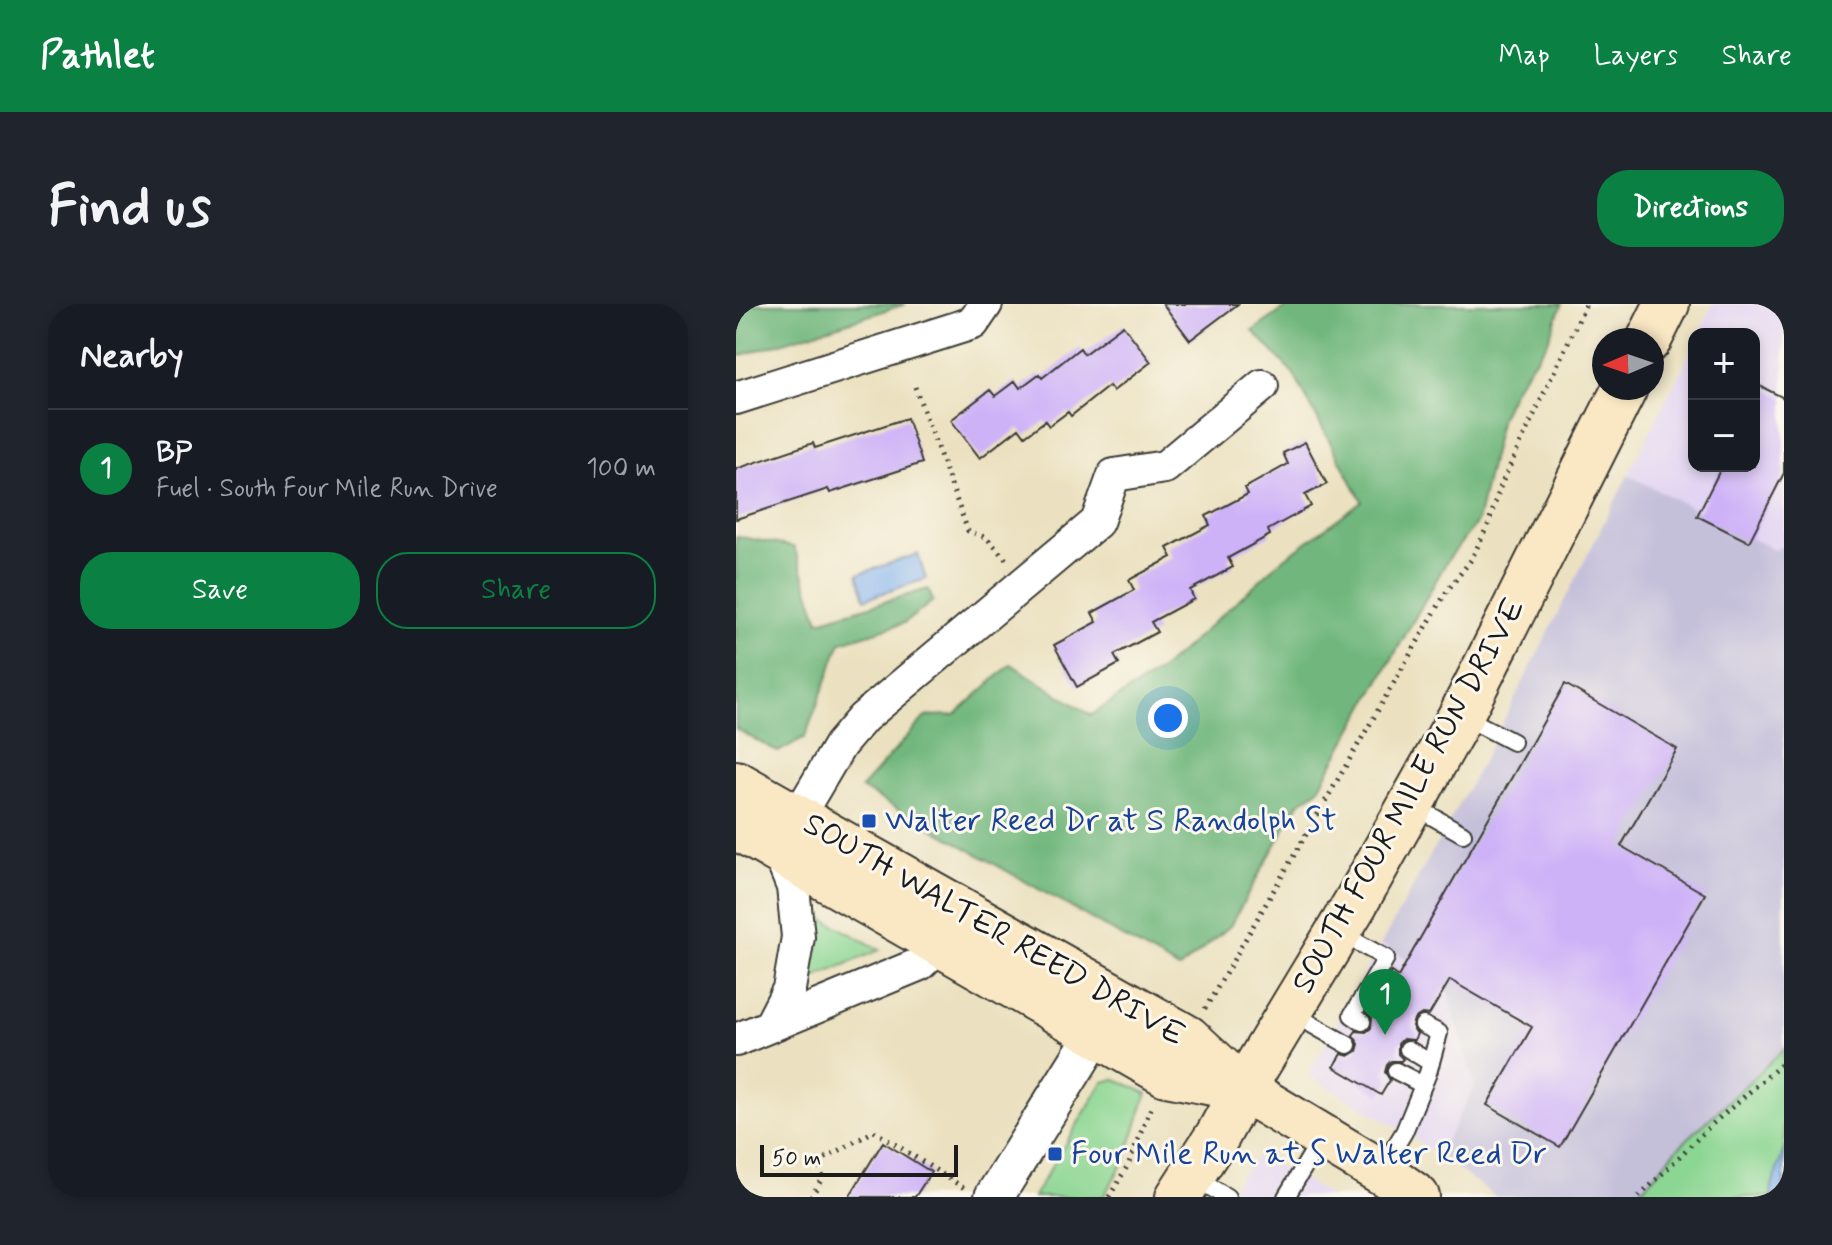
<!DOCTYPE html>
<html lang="en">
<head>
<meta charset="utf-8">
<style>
	:root { --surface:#171b24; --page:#20242c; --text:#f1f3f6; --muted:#9ea1a6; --line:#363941; --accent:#0b8043 }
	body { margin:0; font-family:Mynerve,sans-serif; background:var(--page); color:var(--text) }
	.controls { position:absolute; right:24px; top:24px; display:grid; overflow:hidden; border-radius:16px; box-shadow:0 4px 12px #0003 }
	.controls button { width:72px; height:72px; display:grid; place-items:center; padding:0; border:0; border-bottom:2px solid var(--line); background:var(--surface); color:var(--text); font:40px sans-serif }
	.compass { position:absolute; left:856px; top:24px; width:72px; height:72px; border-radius:50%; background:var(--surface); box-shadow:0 4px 12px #0003; rotate:268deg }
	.scale { position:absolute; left:24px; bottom:20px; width:198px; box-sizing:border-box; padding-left:8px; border:4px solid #1c1c1c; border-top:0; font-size:22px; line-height:28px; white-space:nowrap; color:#1c1c1c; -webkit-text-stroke:6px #fbf7ec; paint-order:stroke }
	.you { position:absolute; left:432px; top:414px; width:28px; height:28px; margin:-20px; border:6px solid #fff; border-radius:50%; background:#1a73e8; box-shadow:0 0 0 12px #1a73e833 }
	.badge { display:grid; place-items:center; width:52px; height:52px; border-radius:50%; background:var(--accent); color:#fff; font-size:26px; font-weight:700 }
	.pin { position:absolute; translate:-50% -66px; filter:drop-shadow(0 2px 4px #0008) }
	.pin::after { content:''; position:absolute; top:42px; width:28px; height:24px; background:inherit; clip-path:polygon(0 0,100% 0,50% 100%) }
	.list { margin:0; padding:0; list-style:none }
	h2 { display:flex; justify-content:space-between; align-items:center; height:104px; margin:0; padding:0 32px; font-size:34px }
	h2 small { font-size:26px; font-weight:400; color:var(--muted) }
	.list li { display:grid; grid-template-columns:52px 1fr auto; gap:24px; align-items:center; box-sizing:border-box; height:120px; padding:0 32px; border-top:2px solid var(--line) }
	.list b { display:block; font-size:30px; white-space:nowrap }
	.list p { margin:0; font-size:26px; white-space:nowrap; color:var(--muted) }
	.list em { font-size:26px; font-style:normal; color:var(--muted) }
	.actions { display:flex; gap:16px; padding:24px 32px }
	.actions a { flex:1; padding:18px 0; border:2px solid var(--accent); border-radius:32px; text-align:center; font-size:28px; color:var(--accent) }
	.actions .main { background:var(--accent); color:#fff }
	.map { position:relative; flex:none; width:1048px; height:893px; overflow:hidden; border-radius:32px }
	header { display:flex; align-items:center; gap:48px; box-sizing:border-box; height:112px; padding:0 40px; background:var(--accent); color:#fff }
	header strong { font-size:38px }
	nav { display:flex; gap:44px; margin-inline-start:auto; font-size:28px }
	.intro { display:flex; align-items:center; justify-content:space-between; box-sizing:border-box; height:192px; padding:0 48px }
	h1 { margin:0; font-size:56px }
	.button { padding:20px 36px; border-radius:32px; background:var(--accent); color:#fff; font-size:28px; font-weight:700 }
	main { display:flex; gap:48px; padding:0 48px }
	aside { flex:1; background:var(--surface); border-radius:32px; box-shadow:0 4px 12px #0003 }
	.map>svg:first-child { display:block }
</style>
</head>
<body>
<header>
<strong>Pathlet</strong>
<nav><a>Map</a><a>Layers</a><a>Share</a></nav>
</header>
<div class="intro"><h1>Find us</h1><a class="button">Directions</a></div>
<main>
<aside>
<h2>Nearby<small></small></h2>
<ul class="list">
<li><span class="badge">1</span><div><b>BP</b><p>Fuel · South Four Mile Run Drive</p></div><em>100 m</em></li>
</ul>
<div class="actions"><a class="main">Save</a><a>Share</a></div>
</aside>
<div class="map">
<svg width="1048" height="893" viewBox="0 0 1048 893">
	<rect width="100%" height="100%" fill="#fbf7ec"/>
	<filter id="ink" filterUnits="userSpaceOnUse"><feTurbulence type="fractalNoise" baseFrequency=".0125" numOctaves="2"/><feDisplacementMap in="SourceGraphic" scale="16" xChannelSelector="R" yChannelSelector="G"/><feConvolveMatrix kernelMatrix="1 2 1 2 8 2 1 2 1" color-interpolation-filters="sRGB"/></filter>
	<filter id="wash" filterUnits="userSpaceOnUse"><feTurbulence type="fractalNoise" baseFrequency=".006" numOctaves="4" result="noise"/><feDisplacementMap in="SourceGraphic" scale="32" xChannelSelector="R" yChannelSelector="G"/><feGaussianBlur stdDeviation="1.8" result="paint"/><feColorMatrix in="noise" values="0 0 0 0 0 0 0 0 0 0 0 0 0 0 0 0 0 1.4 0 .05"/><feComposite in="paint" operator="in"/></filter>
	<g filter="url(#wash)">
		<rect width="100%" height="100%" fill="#ebe1c0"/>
		<!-- built -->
		<path fill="#e2d4f3" d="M 977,0 L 1048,0 L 1048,242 L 1038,247 L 892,171 L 958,41 L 958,162 L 1018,162 L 1018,30 L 963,30 Z
			M 645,640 L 697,670 L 712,688 L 739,782 L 702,851 L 668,828 L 572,771 Z
			M 521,852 L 562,872 L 596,893 L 490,893 L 505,871 Z"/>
		<!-- industrial -->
		<path fill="#c5c0da" d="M 892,171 L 1038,246 L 1048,242 L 1048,745 L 941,845 L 901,893 L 760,893 L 702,851 L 739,782 L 712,688 L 697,670 L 645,640 L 747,457 Z"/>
		<!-- green -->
		<path fill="#8cd693" stroke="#547958" stroke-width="2" d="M 79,610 L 144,646 L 76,675 L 71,672 L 78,643 L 74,611 Z
			M 1048,745 L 1048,893 L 896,893 L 913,878 L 941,845 Z
			M 379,775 L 411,789 L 389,856 L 367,893 L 297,893 L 367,778 Z"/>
		<!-- forest -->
		<path fill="#71b77d" stroke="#466a4c" stroke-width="2" d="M 0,0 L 170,0 L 0,53 Z
			M 555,0 L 826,0 L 811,39 L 779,83 L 765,113 L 741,218 L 711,257 L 582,486 L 563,499 L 494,622 L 443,665 L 125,484 L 190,412 L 219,411 L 275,360 L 355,411 L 425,366 L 546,256 L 626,197 L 557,69 L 517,27 Z
			M 0,232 L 58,243 L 83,317 L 192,285 L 197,297 L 168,319 L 105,338 L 69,433 L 42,448 L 0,425 Z"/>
		<!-- water -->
		<path fill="#83b2ee" stroke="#506785" stroke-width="2" d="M 182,250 L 190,275 L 129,295 L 122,270 Z
			M 1048,845 L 1048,893 L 1035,893 L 1036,882 Z"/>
		<g id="blocks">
			<!-- building -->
			<path fill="#ceb2f8" d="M 427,0 L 502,0 L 454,36 Z
				M 387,21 L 415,58 L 377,87 L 373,82 L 335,112 L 332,108 L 313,122 L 309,117 L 289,132 L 283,124 L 244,154 L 215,116 L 254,86 L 259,92 L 279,77 L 284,84 L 303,70 L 306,74 L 344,44 L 348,50 Z
				M 1018,79 L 1048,94 L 1048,169 L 1013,238 L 961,212 L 986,162 L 1018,162 Z
				M 171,114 L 186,159 L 94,189 L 92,185 L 0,215 L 0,165 L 77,139 L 79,144 Z
				M 569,138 L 591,180 L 569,191 L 575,202 L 532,226 L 534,231 L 492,254 L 497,263 L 454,286 L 458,295 L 415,318 L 421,328 L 378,351 L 383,360 L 341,383 L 318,341 L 361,318 L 356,309 L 398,286 L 393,276 L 436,253 L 431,244 L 474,221 L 470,212 L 512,190 L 509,184 L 552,160 L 547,149 Z
				M 829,380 L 941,445 L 885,542 L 969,590 L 824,843 L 751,801 L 796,723 L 714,676 L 693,711 L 686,710 L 678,715 L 676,722 L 681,730 L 678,736 L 667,735 L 662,740 L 662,750 L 667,755 L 665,757 L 655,757 L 651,761 L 649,768 L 654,776 L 645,791 L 598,763 L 606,750 L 613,752 L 621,747 L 623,740 L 617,731 L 620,727 L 630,728 L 635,724 L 636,714 L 631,708 L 635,702 L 644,703 L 650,698 L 650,689 L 646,684 L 655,668 L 662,673 Z
				M 147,838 L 195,868 L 179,893 L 113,893 Z"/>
		</g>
	</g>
	<g filter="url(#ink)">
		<use href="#blocks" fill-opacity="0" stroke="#3b3a35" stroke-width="2"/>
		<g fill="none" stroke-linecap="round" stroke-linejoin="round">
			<defs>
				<path id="service" d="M 725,411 L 777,438
					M 676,501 L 727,530
					M 602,628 L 650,654 L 631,687 L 640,693
					M 554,708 L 612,741
					M 626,718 L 616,711 L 631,687
					M 672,745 L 695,759
					M 660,767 L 687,781
					M 645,866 L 668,828 L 692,769 L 703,729 L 687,721
					M 457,873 L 491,893
					M 550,893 L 586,833"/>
				<path id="minor" d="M 0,94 L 237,19 L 250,0
					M 34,722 L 53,685 L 62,633 L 57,583 L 42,546 L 104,441 L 127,414 L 361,218 L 378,171 L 429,163 L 526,82
					M 0,736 L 184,660 L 205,640 L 216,623"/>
				<path id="tertiary" d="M 258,893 L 375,705"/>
				<path id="secondary" d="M 913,36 L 931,0
					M 0,479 L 452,734 L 507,785 L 652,872 L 681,893
					M 0,523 L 430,770 L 507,785
					M 442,893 L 482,831 L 507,785 L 619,600 L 725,411 L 889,84"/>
			</defs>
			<!-- service casing -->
			<use href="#service" stroke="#3b3a35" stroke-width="20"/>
			<!-- minor casing -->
			<use href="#minor" stroke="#3b3a35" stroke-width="36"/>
			<!-- tertiary casing -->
			<use href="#tertiary" stroke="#3b3a35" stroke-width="42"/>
			<!-- secondary casing -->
			<use href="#secondary" stroke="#3b3a35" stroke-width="48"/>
			<!-- path -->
			<path stroke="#3b3a35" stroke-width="5" stroke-dasharray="2 6" stroke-linecap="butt" d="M 179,83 L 232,227 L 251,234 L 273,259
				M 469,705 L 711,287 L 735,256 L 752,221 L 765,181 L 850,0
				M 75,893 L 87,873 L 81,859 L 138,827 L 228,884
				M 373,893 L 392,861 L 416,801
				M 903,893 L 973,823 L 1048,758"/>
			<!-- service -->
			<use href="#service" stroke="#fff" stroke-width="16"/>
			<!-- minor -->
			<use href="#minor" stroke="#fff" stroke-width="32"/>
			<!-- tertiary -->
			<use href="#tertiary" stroke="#fff" stroke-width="38"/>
			<!-- secondary -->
			<use href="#secondary" stroke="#fae7c3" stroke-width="44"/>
		</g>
	</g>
	<!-- markers -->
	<g fill="#1a4fb4" stroke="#fbf7ec" stroke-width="3">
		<rect x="125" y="509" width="16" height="16" rx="4"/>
		<rect x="311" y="842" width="16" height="16" rx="4"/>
	</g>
	<g text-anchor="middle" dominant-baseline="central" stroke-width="6" stroke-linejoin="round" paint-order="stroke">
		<!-- street labels -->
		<g font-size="32" fill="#1c1c1c" stroke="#fbf7ec">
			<text transform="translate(673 492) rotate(-61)">SOUTH FOUR MILE RUN DRIVE</text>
			<text transform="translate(258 626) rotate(30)">SOUTH WALTER REED DRIVE</text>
		</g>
		<!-- transit labels -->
		<g font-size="32" fill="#164399" stroke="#fbf7ec" text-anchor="start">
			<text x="149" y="517">Walter Reed Dr at S Randolph St</text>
			<text x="335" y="850">Four Mile Run at S Walter Reed Dr</text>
		</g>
	</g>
</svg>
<div class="controls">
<button>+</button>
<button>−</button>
</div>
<svg class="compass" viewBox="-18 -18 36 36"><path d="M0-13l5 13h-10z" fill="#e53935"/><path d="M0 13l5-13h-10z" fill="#9ea1a6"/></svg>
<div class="scale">50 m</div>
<div class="you"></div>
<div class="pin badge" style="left:649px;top:731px">1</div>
</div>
</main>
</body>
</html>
